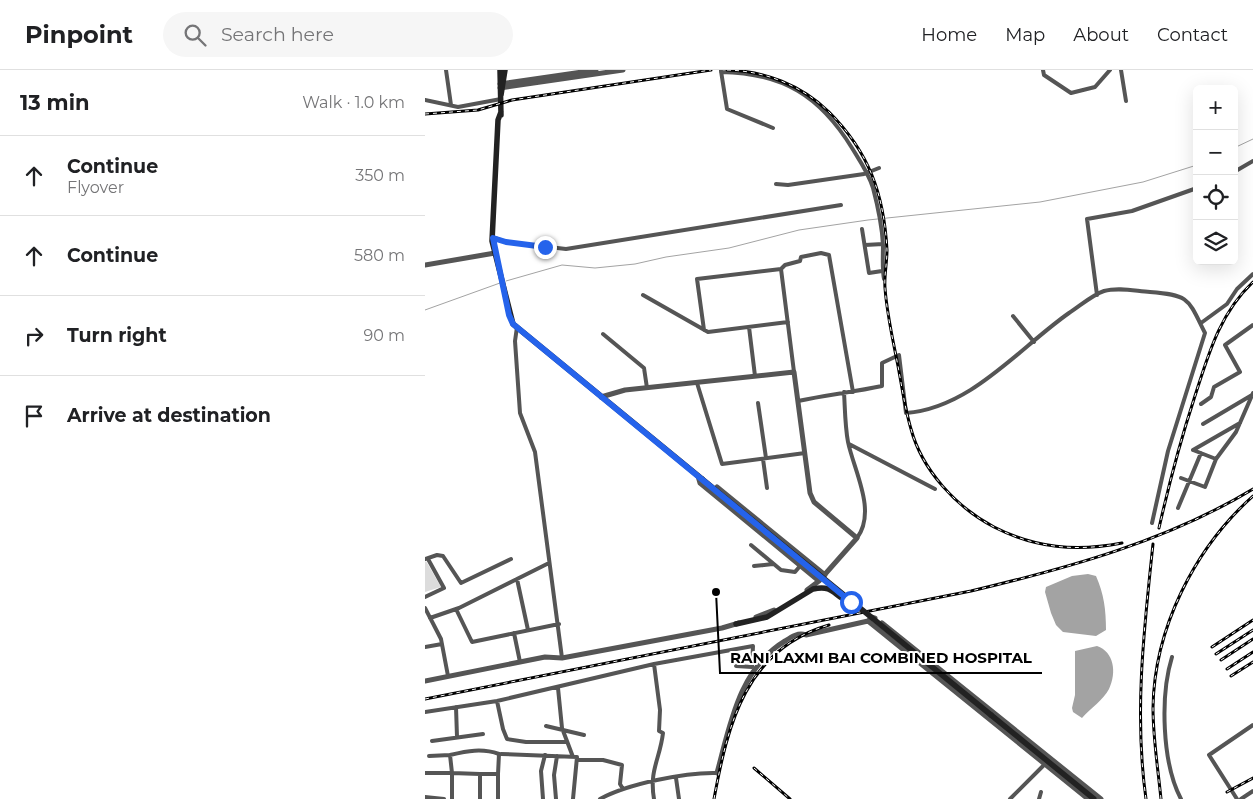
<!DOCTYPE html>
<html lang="en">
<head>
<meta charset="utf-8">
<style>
	:root { --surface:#fff; --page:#f6f6f6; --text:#202124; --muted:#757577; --line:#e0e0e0 }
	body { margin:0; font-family:Montserrat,sans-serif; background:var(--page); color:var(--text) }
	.controls { position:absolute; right:15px; top:15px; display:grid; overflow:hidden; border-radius:8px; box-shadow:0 5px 20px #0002 }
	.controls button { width:45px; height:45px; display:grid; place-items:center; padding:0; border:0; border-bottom:1px solid var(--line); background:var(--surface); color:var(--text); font:25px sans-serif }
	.stop { position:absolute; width:15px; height:15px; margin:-11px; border:4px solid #2563eb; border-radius:50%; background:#fff }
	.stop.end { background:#2563eb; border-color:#fff; box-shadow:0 1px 5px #0008 }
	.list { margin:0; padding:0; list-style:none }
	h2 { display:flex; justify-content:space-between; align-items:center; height:65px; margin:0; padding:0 20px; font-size:21px }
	h2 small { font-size:16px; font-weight:400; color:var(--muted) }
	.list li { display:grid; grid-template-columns:32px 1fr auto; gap:15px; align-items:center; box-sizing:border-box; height:80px; padding:0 20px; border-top:1px solid var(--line) }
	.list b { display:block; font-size:19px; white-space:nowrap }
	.list p { margin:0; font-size:16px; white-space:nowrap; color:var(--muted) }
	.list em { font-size:16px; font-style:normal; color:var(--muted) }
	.icon { flex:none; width:28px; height:28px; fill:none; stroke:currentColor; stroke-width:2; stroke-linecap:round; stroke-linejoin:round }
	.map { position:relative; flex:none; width:828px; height:729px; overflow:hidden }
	header { display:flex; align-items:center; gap:30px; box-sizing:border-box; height:70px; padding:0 25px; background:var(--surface); border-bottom:1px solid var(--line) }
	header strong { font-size:24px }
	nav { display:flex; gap:28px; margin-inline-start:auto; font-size:18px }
	.search { width:350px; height:45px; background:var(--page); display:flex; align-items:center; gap:12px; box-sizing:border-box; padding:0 18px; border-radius:28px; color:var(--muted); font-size:19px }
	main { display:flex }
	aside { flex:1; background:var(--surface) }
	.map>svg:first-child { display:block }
</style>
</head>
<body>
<header>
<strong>Pinpoint</strong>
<div class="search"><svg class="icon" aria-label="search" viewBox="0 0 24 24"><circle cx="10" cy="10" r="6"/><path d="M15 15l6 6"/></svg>Search here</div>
<nav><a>Home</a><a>Map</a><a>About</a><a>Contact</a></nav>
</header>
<main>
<aside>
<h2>13 min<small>Walk · 1.0 km</small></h2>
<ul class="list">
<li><svg class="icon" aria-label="ahead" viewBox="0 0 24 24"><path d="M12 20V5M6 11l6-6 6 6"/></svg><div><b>Continue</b><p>Flyover</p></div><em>350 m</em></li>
<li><svg class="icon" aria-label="ahead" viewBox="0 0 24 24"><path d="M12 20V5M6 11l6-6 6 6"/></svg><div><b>Continue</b></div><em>580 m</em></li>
<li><svg class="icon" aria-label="right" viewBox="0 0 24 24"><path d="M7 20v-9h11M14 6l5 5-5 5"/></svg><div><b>Turn right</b></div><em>90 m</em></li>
<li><svg class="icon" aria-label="arrive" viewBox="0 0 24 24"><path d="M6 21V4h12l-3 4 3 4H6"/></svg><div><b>Arrive at destination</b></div></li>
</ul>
</aside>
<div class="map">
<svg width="828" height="729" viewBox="0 0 828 729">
	<rect width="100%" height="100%" fill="#fff"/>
	<!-- green -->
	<path fill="#dcdcdc" d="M 1,491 L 16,517 L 0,522 L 0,492 Z"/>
	<!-- water -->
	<path fill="#a3a3a3" d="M 663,504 L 671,506 C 679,524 681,540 681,560 L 671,566 L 638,562 L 631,555 L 626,543 L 620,522 L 621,517 L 647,506 Z
		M 672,576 C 689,582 692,602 684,619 C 679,629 665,639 657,648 L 648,642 L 647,638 L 650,625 L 650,581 Z"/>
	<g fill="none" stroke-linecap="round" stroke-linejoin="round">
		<!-- stream -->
		<path stroke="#a3a3a3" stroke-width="1" d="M 809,78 L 828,69
			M 81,211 L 137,195 L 170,198 L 210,194 L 241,187 L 304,178 L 374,160 L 443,150 L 615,132 L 718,112 L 772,95
			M 0,240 L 75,213"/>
		<!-- minor -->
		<path stroke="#555" stroke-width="4" d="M 21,0 L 26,35
			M 618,0 L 619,5 L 646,23 L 670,17 L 685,0
			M 696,0 L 701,31
			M 296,1 L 302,39 L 348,58
			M 296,2 C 358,3 395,26 427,78 C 435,91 444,104 448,118 C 453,137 457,156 458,175 C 458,186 457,198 459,209
			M 0,30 L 33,37 L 76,29
			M 809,102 L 828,91
			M 351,114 L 363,115 L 439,104 L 454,98
			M 437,159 L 444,203 L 457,201
			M 68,167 L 81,172 L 141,179 L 416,135
			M 440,175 L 458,174
			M 356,199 L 369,302
			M 218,225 L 283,262 L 363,252
			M 672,225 L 662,149 L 707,141 L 772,118
			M 588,246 L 609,272
			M 776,253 L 802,234 L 812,219 L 828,204
			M 92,257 L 90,271 L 95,343 L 110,382 L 137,588
			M 324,257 L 330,306
			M 279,260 L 272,209 L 356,199 L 360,195 L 375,191 L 376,187 L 396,183 L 404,185 L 428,322
			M 178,264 L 219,298 L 222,318
			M 272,313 L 297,394 L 380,383
			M 419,322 C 420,339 420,356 423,372 C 429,401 452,441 432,468
			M 373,331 C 401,325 429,322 457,316 L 457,293 L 474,285 L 481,343 C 546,338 594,278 644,243 C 655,236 667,225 679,221 C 694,217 710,221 725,222 C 765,225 763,229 780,263 L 743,381 L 727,453
			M 333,333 L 341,388
			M 776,334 L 786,327 L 789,317 L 815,302 L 800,275 L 828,255
			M 778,354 L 827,325
			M 424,374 L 510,419
			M 768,380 L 815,353
			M 768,380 L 791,389
			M 338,389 L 342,418
			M 756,408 L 780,417 L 791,389 L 811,362 L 828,323
			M 753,438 L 776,383
			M 326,475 L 356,500 L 370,502 L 375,496
			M 0,489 L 12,485 L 18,486 L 36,513 L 86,489
			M 329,496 L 348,494
			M 92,509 L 103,560
			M 0,527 L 19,518 L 3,489
			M 0,538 L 16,569 L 23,606
			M 31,539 L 47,572 L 134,554
			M 5,548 L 34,538 L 124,493
			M 89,563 L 95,592
			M 0,577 L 17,574
			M 747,587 C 735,626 737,693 756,729
			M 133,618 L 137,658 L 148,687
			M 72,631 L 78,659 L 82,669 L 101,672 L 142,672
			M 31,637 L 32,667
			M 0,642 L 72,631 L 229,594
			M 121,656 L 159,665
			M 7,671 L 58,664
			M 76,684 L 152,687 L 148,729
			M 4,686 L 25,685
			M 152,690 L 178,690 L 197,695 L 195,714 L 198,719
			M 0,703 L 27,703 L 27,729
			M 73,704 L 73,729
			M 251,708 L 254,729
			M 0,727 L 19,729
			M 55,729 L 55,704 L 27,703 L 25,685 C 42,681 57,678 74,684 L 73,704 L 55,704
			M 118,729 L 116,701 L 120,685
			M 131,729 L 129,705 L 132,686
			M 175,729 C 202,714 261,702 292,703
			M 229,729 C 224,700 235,689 238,663 L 234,661 L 235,640 L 229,594 L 328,576 L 327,597 L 311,596
			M 585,729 L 620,694
			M 614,729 L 616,722
			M 812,729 L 784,685 L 828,655
			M 816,729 L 828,721"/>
		<!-- tertiary -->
		<path stroke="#555" stroke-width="5" d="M 75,14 L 171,0
			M 75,18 L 198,0
			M 0,195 L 70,183
			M 176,327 L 200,320 L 369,302 L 385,423 L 389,432 L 432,468 L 394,511 L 382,520
			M 273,406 L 275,413 L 394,511
			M 292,417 L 400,505
			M 331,547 L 349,540
			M 450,548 L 447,547 L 443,551 L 663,729
			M 457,553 L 676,729
			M 0,611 L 120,587 L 137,588 L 297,558 L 314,553
			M 292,703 C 305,655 314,599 360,571 C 366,567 373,562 381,565 L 443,551"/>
		<!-- secondary -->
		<path stroke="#222" stroke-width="5.5" d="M 75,0 L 76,45
			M 76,25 L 80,0
			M 76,42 L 73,50 L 67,171 L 88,254 L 277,409
			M 311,554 L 342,547 L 388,519 C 411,514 408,528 426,532
			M 566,645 L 669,729"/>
		<defs>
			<path id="rail" d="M 302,0 C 340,1 376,15 404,42 C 444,82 459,124 462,180 C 462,193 459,206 460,218 C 462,245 468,270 473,296 C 477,317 480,339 486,359 C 497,400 531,437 569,457 C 610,478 651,482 697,473
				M 0,44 L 53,40 L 87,30 L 286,0
				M 734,458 C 744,414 755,372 769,329 C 783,286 794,244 828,212
				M 787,577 L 828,550
				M 791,584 L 828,560
				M 796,590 L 828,569
				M 802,599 L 828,582
				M 806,606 L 828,592
				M 0,629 L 546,521 C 643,498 742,471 828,419
				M 329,698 L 365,729
				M 802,722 L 828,708
				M 289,729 C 303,653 321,579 404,555
				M 721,729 C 709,644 719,559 728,474
				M 736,729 C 733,699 728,668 728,638 C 729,558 770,478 828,426"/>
		</defs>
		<!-- rail casing -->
		<use href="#rail" stroke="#000" stroke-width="3"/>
		<!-- rail -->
		<use href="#rail" stroke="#fff" stroke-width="1" stroke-dasharray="4" stroke-linecap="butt"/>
		<!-- secondary-bridge -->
		<path stroke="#222" stroke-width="5.5" d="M 277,409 L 566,645"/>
	</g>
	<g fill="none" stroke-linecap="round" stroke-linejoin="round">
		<!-- route -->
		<path stroke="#2563eb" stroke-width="6" d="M 120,177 L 81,172 L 68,168 L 84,245 L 88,254 L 426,532"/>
	</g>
	<!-- callouts -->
	<path fill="none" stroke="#000" stroke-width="2" d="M291 522L295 603H617"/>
	<circle fill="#000" stroke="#fff" stroke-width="2" cx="291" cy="522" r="5"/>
	<g font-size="15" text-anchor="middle" font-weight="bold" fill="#000" stroke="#fff" stroke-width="4" stroke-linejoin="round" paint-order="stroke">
		<text x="456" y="593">RANI LAXMI BAI COMBINED HOSPITAL</text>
	</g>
</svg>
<div class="controls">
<button>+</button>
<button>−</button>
<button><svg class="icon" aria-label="locate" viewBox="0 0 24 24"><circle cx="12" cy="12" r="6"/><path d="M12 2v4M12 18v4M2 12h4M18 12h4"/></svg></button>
<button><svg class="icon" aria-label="layers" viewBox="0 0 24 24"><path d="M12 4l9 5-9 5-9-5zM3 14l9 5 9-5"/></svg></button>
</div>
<div class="stop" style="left:426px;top:532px"></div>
<div class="stop end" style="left:120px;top:177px"></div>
</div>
</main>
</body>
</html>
